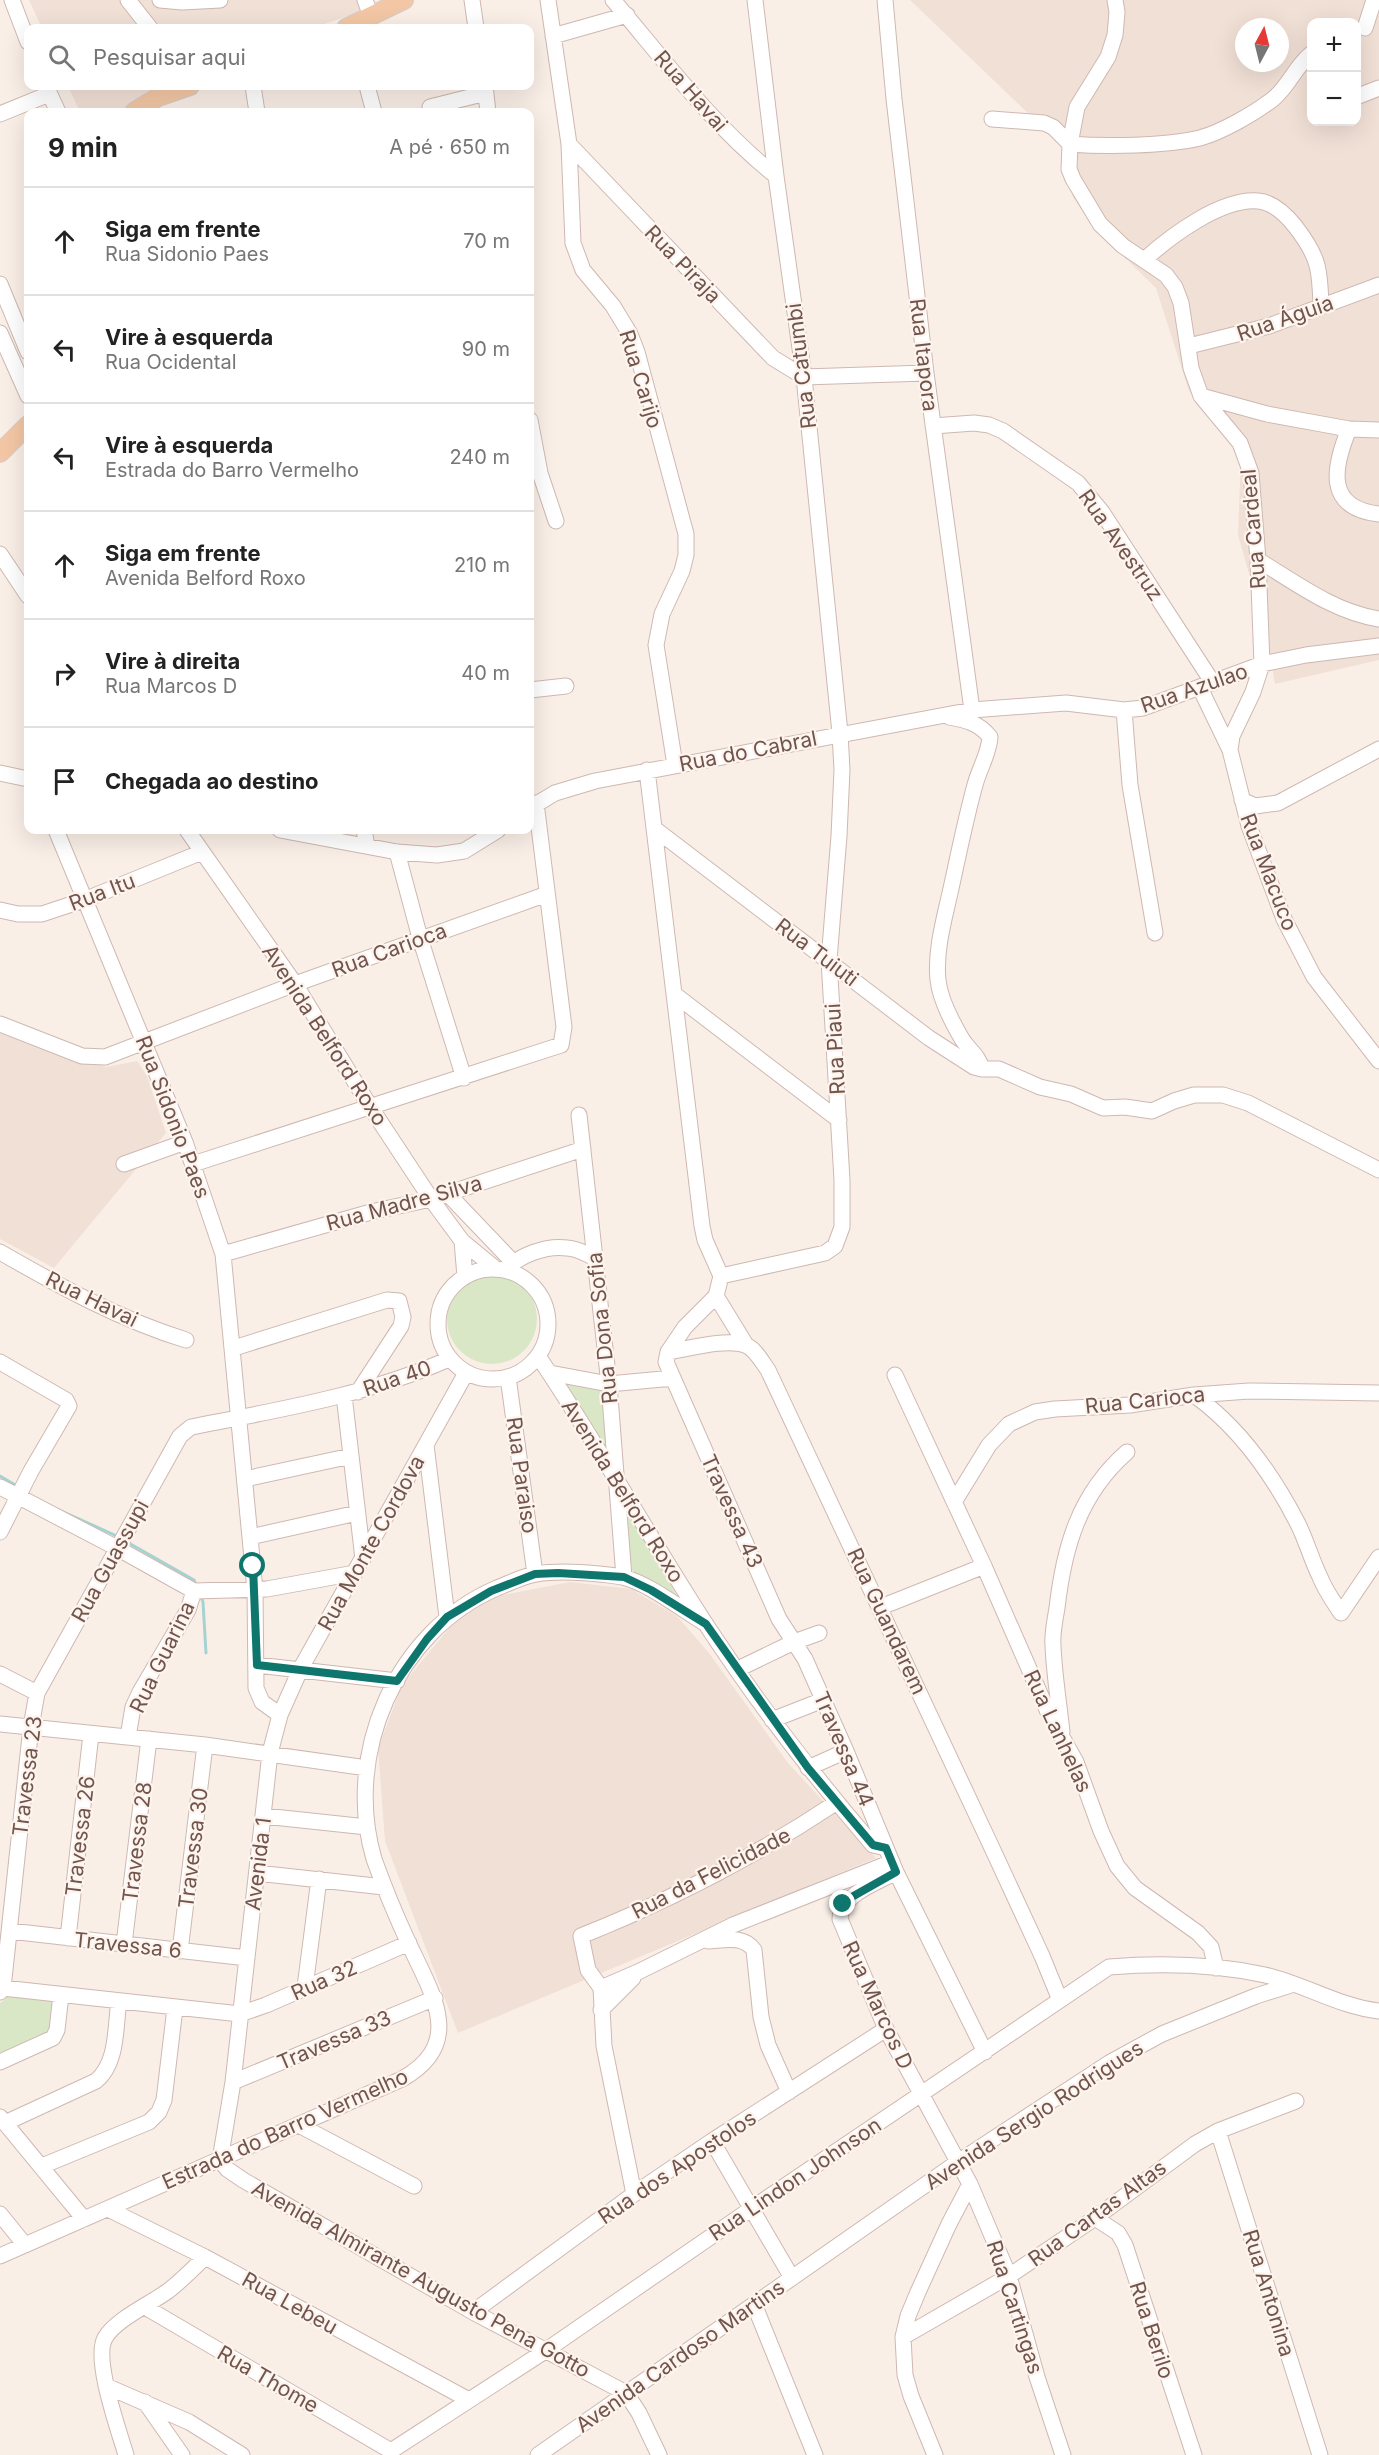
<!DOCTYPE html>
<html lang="pt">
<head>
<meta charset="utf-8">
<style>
	:root { --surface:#fff; --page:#f2f2f2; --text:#222; --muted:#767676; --line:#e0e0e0 }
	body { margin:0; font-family:Inter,sans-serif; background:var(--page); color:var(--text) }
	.controls { position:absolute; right:18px; top:18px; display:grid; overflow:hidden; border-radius:12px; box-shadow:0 6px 24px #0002 }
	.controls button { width:54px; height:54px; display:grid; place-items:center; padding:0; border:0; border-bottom:2px solid var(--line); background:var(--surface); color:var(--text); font:30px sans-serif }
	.compass { position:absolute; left:1235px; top:18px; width:54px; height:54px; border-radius:50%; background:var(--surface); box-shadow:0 6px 24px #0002; rotate:7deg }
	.stop { position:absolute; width:18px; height:18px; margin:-14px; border:4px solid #0f766e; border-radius:50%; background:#fff }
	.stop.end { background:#0f766e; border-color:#fff; box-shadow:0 2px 6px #0008 }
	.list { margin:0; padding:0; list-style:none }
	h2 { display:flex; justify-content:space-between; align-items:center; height:78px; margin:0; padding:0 24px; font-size:26px }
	h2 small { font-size:20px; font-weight:400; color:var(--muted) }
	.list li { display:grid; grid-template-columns:39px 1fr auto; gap:18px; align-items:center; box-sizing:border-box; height:108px; padding:0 24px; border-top:2px solid var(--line) }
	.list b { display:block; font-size:22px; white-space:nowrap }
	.list p { margin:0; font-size:20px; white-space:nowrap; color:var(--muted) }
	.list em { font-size:20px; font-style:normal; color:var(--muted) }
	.icon { flex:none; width:33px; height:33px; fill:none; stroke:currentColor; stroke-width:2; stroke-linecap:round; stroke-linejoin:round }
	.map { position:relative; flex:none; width:1379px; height:2455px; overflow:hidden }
	.search { position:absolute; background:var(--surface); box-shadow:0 6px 24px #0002; left:24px; top:24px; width:510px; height:66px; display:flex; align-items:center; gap:15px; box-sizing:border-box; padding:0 21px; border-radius:12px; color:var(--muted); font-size:22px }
	.panel { position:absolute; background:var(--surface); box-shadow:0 6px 24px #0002; left:24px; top:108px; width:510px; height:726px; border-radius:12px }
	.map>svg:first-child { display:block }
</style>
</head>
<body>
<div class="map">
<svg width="1379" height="2455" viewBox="0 0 1379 2455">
	<rect width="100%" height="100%" fill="#faefe7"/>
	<!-- residential -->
	<path fill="#f1e0d6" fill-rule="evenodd" d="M 29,0 L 366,0 L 366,10 L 312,28 L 42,28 Z
		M 910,0 L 1379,0 L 1379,660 L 1275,684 L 1267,637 L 1238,535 L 1241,455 L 1189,391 L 1156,288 L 1093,227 L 1073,197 L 1063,147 ZM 1312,22 L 1356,22 L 1356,122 L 1312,122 ZM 1244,27 L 1280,27 L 1280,63 L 1244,63 Z
		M 68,86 L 155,86 L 120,112 L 80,112 Z
		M 0,1031 L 106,1067 L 137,1061 L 147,1076 L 166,1133 L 54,1268 L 0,1239 Z
		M 570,1582 L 631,1589 L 677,1616 L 709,1653 L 788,1763 L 876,1858 L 458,2033 L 385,1841 L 378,1748 L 402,1685 L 455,1621 L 492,1597 Z"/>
	<!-- green -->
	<path fill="#dae7c7" d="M447 1319a45 45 0 1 1 90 0a45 45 0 1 1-90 0Z
		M 561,1381 L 601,1386 L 616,1481 L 682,1606 L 633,1574 L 616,1481 Z
		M 8,1996 L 56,2001 L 50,2035 L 0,2056 L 0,2003 Z"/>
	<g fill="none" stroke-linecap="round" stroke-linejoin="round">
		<!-- stream -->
		<path stroke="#a4d3d2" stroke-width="3" d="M 0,1476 L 17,1486
			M 59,1510 L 119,1537
			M 127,1542 L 194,1580 L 196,1586
			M 200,1595 L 203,1602 L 206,1653"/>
		<defs>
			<path id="minor" d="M 12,0 L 28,42
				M 128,0 L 150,28
				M 160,0 L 182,2 L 220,0
				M 365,0 L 371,16
				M 472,0 L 476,28
				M 548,0 L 569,144 L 573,243 L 583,270 L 613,306 L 630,334 L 637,352 L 686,534 L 686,555 L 682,571 L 662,614 L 656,645 L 675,765
				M 613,0 C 665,61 713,126 776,176
				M 885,0 L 894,99 L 926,373 L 972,710
				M 1115,0 L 1117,12 L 1115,35 L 1108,57 L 1077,107 L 1070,144 L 1069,169 L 1073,179 L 1100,224 L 1123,246 L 1166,275 L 1175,287 L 1181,303 L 1191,368 L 1201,396 L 1240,443 L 1251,473 L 1258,560 L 1262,664 L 1253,692 L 1232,736 L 1230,750 L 1249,826 L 1284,919 L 1314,977 L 1379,1061
				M 1365,28 L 1374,0
				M 553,36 L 627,15
				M 46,86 L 58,112
				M 253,86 L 257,112
				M 367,86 L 374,112
				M 485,86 L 488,112
				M 1356,97 L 1379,88
				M 430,107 L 486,93
				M 0,114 L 49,94
				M 992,119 L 1044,123 L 1053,127 L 1070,144 C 1106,147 1165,146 1200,138 C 1222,132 1255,113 1273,99 C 1289,86 1296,65 1312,53
				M 569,144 L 773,358 L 804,377 L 926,373
				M 1145,259 C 1171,236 1221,198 1258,201 C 1273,202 1286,215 1295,226 C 1319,257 1320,269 1321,307
				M 0,284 L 28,352
				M 0,333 L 28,396
				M 1189,346 L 1269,326 L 1379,285
				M 1201,396 L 1267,414 L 1349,429 L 1379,430
				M 530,420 L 540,473 L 556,521
				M 933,426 L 974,423 L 989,425 L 1003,431 L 1078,483 L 1102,512 L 1213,683
				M 1349,429 C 1333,468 1325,508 1379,514
				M 0,554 L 28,596
				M 1258,560 C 1296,583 1334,612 1379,619
				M 1200,688 L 1230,750
				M 530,690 L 566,686
				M 1124,710 L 1130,785 L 1155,933
				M 949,717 C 966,720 979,723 990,737 C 989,754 979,769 975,785 C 965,821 958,857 950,893 C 944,920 935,951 938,980 C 940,1000 952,1022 962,1039 C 969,1050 979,1056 982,1069
				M 647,770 L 702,1226 L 705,1240 L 721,1276
				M 0,773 L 28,779
				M 1242,800 L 1255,806 L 1278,803 L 1379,749
				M 530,808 L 555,793 L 595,781 L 972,710 L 1066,703 L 1124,710 L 1143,708 L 1262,664 L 1306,655 L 1379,646
				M 655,829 L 929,1038 L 974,1067 L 982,1069 L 999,1069 L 1040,1087 L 1071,1094 L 1103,1108 L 1125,1107 L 1152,1111 L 1174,1101 L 1194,1095 L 1223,1095 L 1248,1103 L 1379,1170
				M 56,830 L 185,1142 L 223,1254 L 255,1590 L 256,1688 L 262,1702 L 280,1715
				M 187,830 L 295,984 L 371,1108 L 431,1199 L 462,1241 L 496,1269
				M 280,830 L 397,852 L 437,855 L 464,851 L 498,830
				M 364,830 L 367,846
				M 397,852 L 420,938 L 464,1078
				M 0,910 L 18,914 L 42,914 L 84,900 L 202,852
				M 674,994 L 839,1120
				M 0,1024 L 82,1056 L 105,1057 L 295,984 L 547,894
				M 579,1115 L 609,1384 L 624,1577
				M 124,1164 L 185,1142
				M 193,1164 L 561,1045 L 564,1027 L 536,803
				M 447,1193 L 513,1262
				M 462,1241 L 465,1277
				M 0,1252 C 59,1286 121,1320 186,1340
				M 223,1254 L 371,1212 L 431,1199 L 583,1149
				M438 1324a55 55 0 1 1 110 0a55 55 0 1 1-110 0Z
				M 506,1270 C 519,1255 547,1245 567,1248 C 577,1248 586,1254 595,1258
				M 716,1296 L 746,1345
				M 234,1348 L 387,1300 L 399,1301 L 403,1317 L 401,1326 L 358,1392
				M 668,1352 L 685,1327 L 716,1296 L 721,1276 L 825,1253 L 835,1246 L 842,1227 L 842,1180 L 829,960 L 839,836 L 842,770 L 840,733 L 804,377 L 776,176 L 755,0
				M 538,1356 C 597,1443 648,1535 705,1623 C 756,1701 812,1774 873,1845 L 886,1848
				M 0,1362 L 66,1400 L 69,1406 L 31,1471 L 0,1532
				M 550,1373 L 609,1384 L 673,1378
				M 895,1375 L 984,1566 L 1048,1712 L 1076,1762 L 1101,1831 L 1117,1866 L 1135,1888 L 1198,1933 L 1211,1947 L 1216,1968
				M 508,1377 L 535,1574
				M 344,1395 L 363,1559
				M 1194,1395 C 1239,1427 1271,1472 1297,1522 C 1306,1539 1311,1559 1320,1577 C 1325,1590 1333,1601 1341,1613 L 1379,1557
				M 426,1445 L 447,1617
				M 245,1479 L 351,1456
				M 0,1487 L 117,1548 L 194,1591 L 267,1589 L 355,1573
				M 954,1502 L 989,1445 L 1009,1424 L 1035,1412 L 1055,1409 L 1130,1405 L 1194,1395 L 1249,1391 L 1379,1393
				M 250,1537 L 357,1513
				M 881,1607 L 984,1566
				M 257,1665 L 397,1681
				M 738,1669 L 794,1642 L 819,1633
				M 0,1674 L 37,1693
				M 772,1720 L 823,1700
				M 0,1724 L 205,1745 L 367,1768
				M 1062,1732 C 1059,1703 1054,1674 1053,1645 C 1052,1633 1055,1620 1057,1608 C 1064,1547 1079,1494 1127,1452
				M 128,1737 L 133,1707 L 140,1692 L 188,1610 L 194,1591
				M 808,1768 L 846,1751
				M 264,1816 L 367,1827
				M 896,1872 C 877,1883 841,1894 840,1919 L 886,2029 L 970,2184 L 1009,2276 L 1037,2377 L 1063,2455
				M 257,1873 L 384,1887
				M 10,1931 L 247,1958
				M 68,1938 L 91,1734
				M 708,1941 C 725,1940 743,1935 754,1950 L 761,2017 L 768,2045 L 789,2092
				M 124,1944 L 149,1739
				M 180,1951 L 205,1745
				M 305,1987 L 319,1879
				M 3,1988 L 240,2014 L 266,2005 L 409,1943
				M 601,1988 L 638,1972 L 733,1925 L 892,1862
				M 0,1992 L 3,1988 L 31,1727 L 37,1693 L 180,1436 L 191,1427 C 278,1410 368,1395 449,1359
				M 601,2010 L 633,1978
				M 985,2052 L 896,1872 L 846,1751 L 805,1659 L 779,1619 L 666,1362 L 668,1352 C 688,1349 726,1338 745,1345 C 755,1348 762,1362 768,1370 L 992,1848 L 1042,1956 L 1060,2000
				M 0,2062 L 53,2038 L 57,2030 L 61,1995
				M 233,2082 L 435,1998
				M 0,2117 L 84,2219
				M 5,2123 L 96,2081 C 118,2063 115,2027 119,2001
				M 299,2125 L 414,2186
				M 1218,2131 L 1320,2455
				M 712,2141 L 792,2278
				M 220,2160 L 233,2082 L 270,1753 L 280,1715 L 301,1668 L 466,1373
				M 220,2160 L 227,2169 L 243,2180 L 473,2312 L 626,2393 L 639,2413 L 659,2455
				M 42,2166 L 149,2122 L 159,2112 L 164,2100 L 175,2008
				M 634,2194 L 604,2046 L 601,1988 L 588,1970 L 581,1936 C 671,1900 756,1856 837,1802
				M 108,2209 L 205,2257 L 469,2400
				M 0,2214 L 25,2245
				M 1095,2218 L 1118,2233 L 1125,2245 L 1194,2455
				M 0,2256 L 402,2079 C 466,2043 432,1994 409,1944 C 396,1916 384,1887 374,1859 C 343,1754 396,1631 497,1588 C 510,1583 523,1576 536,1574 C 560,1570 599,1573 622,1577 C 649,1583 682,1610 706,1624
				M 754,2304 L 815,2455
				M 145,2307 L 391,2451 L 545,2351 L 751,2209 L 1109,1967 C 1160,1963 1214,1964 1265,1975 C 1304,1984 1340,2007 1379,2011
				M 473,2312 L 634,2194 L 712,2141 L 886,2029
				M 903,2337 L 1009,2276 L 1095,2218 L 1195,2144 L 1218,2131 L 1296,2101
				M 106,2386 L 189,2422 L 242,2455
				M 145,2402 L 182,2455
				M 126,2455 C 119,2431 93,2359 105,2338 C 115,2320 150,2304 168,2291 C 181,2281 193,2269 205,2257
				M 538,2455 L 958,2162 L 1109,2063 L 1162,2034 L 1256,1996 L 1294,1984
				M 935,2455 L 911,2396 L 905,2375 L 903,2337 L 908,2316 L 918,2292 L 949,2224 L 970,2184"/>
			<path id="major" d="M 346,28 L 404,0
				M 134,112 L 158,97 L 190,86
				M 0,453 L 28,425"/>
		</defs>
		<!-- minor casing -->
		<use href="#minor" stroke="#ceb8b1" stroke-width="17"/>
		<!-- major casing -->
		<use href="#major" stroke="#d5ccca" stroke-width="20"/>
		<!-- minor -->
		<use href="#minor" stroke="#fff" stroke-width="15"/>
		<!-- major -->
		<use href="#major" stroke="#f3c7a5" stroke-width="18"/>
	</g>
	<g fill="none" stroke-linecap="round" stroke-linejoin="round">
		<!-- route -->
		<path stroke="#0f766e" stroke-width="8" d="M 253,1566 L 257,1665 L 397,1681 L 427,1639 L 447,1617 L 491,1591 L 535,1574 L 558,1573 L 624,1577 L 651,1590 L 706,1624 L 808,1768 L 873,1845 L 886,1848 L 896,1872 L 850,1898 L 843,1904"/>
	</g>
	<g text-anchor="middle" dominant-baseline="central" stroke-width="4.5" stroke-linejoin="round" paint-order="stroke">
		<!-- street labels -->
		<g font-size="21" fill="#72544e" stroke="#fdf4ed">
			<text transform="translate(691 91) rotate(49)">Rua Havai</text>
			<text transform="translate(683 264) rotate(46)">Rua Piraja</text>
			<text transform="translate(1285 318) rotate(-19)">Rua Águia</text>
			<text transform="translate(924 355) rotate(83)">Rua Itapora</text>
			<text transform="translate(801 366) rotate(-97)">Rua Catumbi</text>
			<text transform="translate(641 379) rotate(73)">Rua Carijo</text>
			<text transform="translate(1253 529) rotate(-95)">Rua Cardeal</text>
			<text transform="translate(1121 545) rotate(55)">Rua Avestruz</text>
			<text transform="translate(1194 688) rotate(-19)">Rua Azulao</text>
			<text transform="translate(748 751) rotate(-11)">Rua do Cabral</text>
			<text transform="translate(1269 872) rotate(69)">Rua Macuco</text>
			<text transform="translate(102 892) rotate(-21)">Rua Itu</text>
			<text transform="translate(389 950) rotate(-20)">Rua Carioca</text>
			<text transform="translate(817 952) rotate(37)">Rua Tuiuti</text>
			<text transform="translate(325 1035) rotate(57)">Avenida Belford Roxo</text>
			<text transform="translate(835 1049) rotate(-93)">Rua Piaui</text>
			<text transform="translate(173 1117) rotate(69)">Rua Sidonio Paes</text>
			<text transform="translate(404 1203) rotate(-15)">Rua Madre Silva</text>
			<text transform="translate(92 1299) rotate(26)">Rua Havai</text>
			<text transform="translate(602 1328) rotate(-96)">Rua Dona Sofia</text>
			<text transform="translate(397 1378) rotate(-19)">Rua 40</text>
			<text transform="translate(1145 1400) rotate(-6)">Rua Carioca</text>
			<text transform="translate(522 1475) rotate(82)">Rua Paraiso</text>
			<text transform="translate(623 1491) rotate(58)">Avenida Belford Roxo</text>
			<text transform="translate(732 1511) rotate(66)">Travessa 43</text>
			<text transform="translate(371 1543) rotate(-61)">Rua Monte Cordova</text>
			<text transform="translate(110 1561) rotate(-61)">Rua Guassupi</text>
			<text transform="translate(887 1621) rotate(65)">Rua Guandarem</text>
			<text transform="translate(162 1657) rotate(-64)">Rua Guarina</text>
			<text transform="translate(1058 1731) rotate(65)">Rua Lanhelas</text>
			<text transform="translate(844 1749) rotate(67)">Travessa 44</text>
			<text transform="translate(27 1776) rotate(-83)">Travessa 23</text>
			<text transform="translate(80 1836) rotate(-83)">Travessa 26</text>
			<text transform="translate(137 1842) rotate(-83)">Travessa 28</text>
			<text transform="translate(193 1848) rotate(-83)">Travessa 30</text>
			<text transform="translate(258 1864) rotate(-83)">Avenida 1</text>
			<text transform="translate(711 1873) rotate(-27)">Rua da Felicidade</text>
			<text transform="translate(128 1945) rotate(6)">Travessa 6</text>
			<text transform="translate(324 1980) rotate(-24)">Rua 32</text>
			<text transform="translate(878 2005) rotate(65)">Rua Marcos D</text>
			<text transform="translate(334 2040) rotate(-23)">Travessa 33</text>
			<text transform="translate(1034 2115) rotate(-33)">Avenida Sergio Rodrigues</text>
			<text transform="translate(285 2129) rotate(-24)">Estrada do Barro Vermelho</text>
			<text transform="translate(677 2167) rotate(-34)">Rua dos Apostolos</text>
			<text transform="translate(795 2179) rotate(-34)">Rua Lindon Johnson</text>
			<text transform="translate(1097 2213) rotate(-36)">Rua Cartas Altas</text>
			<text transform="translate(421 2279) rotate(29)">Avenida Almirante Augusto Pena Gotto</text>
			<text transform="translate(1269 2293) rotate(73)">Rua Antonina</text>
			<text transform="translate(290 2303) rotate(29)">Rua Lebeu</text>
			<text transform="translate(1015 2307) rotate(72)">Rua Cartingas</text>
			<text transform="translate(1152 2330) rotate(72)">Rua Berilo</text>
			<text transform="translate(680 2356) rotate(-35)">Avenida Cardoso Martins</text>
			<text transform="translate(268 2379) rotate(30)">Rua Thome</text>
		</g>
	</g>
</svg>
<div class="controls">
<button>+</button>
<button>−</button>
</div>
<svg class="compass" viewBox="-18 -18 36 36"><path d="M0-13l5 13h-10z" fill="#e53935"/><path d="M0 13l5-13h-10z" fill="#767676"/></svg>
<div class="stop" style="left:253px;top:1566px"></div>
<div class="stop end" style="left:843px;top:1904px"></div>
<div class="search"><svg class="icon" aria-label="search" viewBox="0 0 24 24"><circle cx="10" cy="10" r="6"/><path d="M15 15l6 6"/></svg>Pesquisar aqui</div>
<section class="panel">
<h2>9 min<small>A pé · 650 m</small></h2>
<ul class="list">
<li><svg class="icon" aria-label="ahead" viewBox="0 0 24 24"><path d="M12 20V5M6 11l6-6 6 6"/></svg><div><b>Siga em frente</b><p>Rua Sidonio Paes</p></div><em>70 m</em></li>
<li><svg class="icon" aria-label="left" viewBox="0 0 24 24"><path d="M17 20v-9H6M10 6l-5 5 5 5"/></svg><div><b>Vire à esquerda</b><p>Rua Ocidental</p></div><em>90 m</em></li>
<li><svg class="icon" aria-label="left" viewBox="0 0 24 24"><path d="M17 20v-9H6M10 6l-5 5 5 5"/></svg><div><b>Vire à esquerda</b><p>Estrada do Barro Vermelho</p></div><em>240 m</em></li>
<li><svg class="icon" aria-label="ahead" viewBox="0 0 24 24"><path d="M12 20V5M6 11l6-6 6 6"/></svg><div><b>Siga em frente</b><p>Avenida Belford Roxo</p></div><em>210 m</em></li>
<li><svg class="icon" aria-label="right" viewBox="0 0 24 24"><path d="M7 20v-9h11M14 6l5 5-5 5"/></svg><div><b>Vire à direita</b><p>Rua Marcos D</p></div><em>40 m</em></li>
<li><svg class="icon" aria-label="arrive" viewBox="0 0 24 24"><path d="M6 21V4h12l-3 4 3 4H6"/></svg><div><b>Chegada ao destino</b></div></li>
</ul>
</section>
</div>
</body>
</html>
